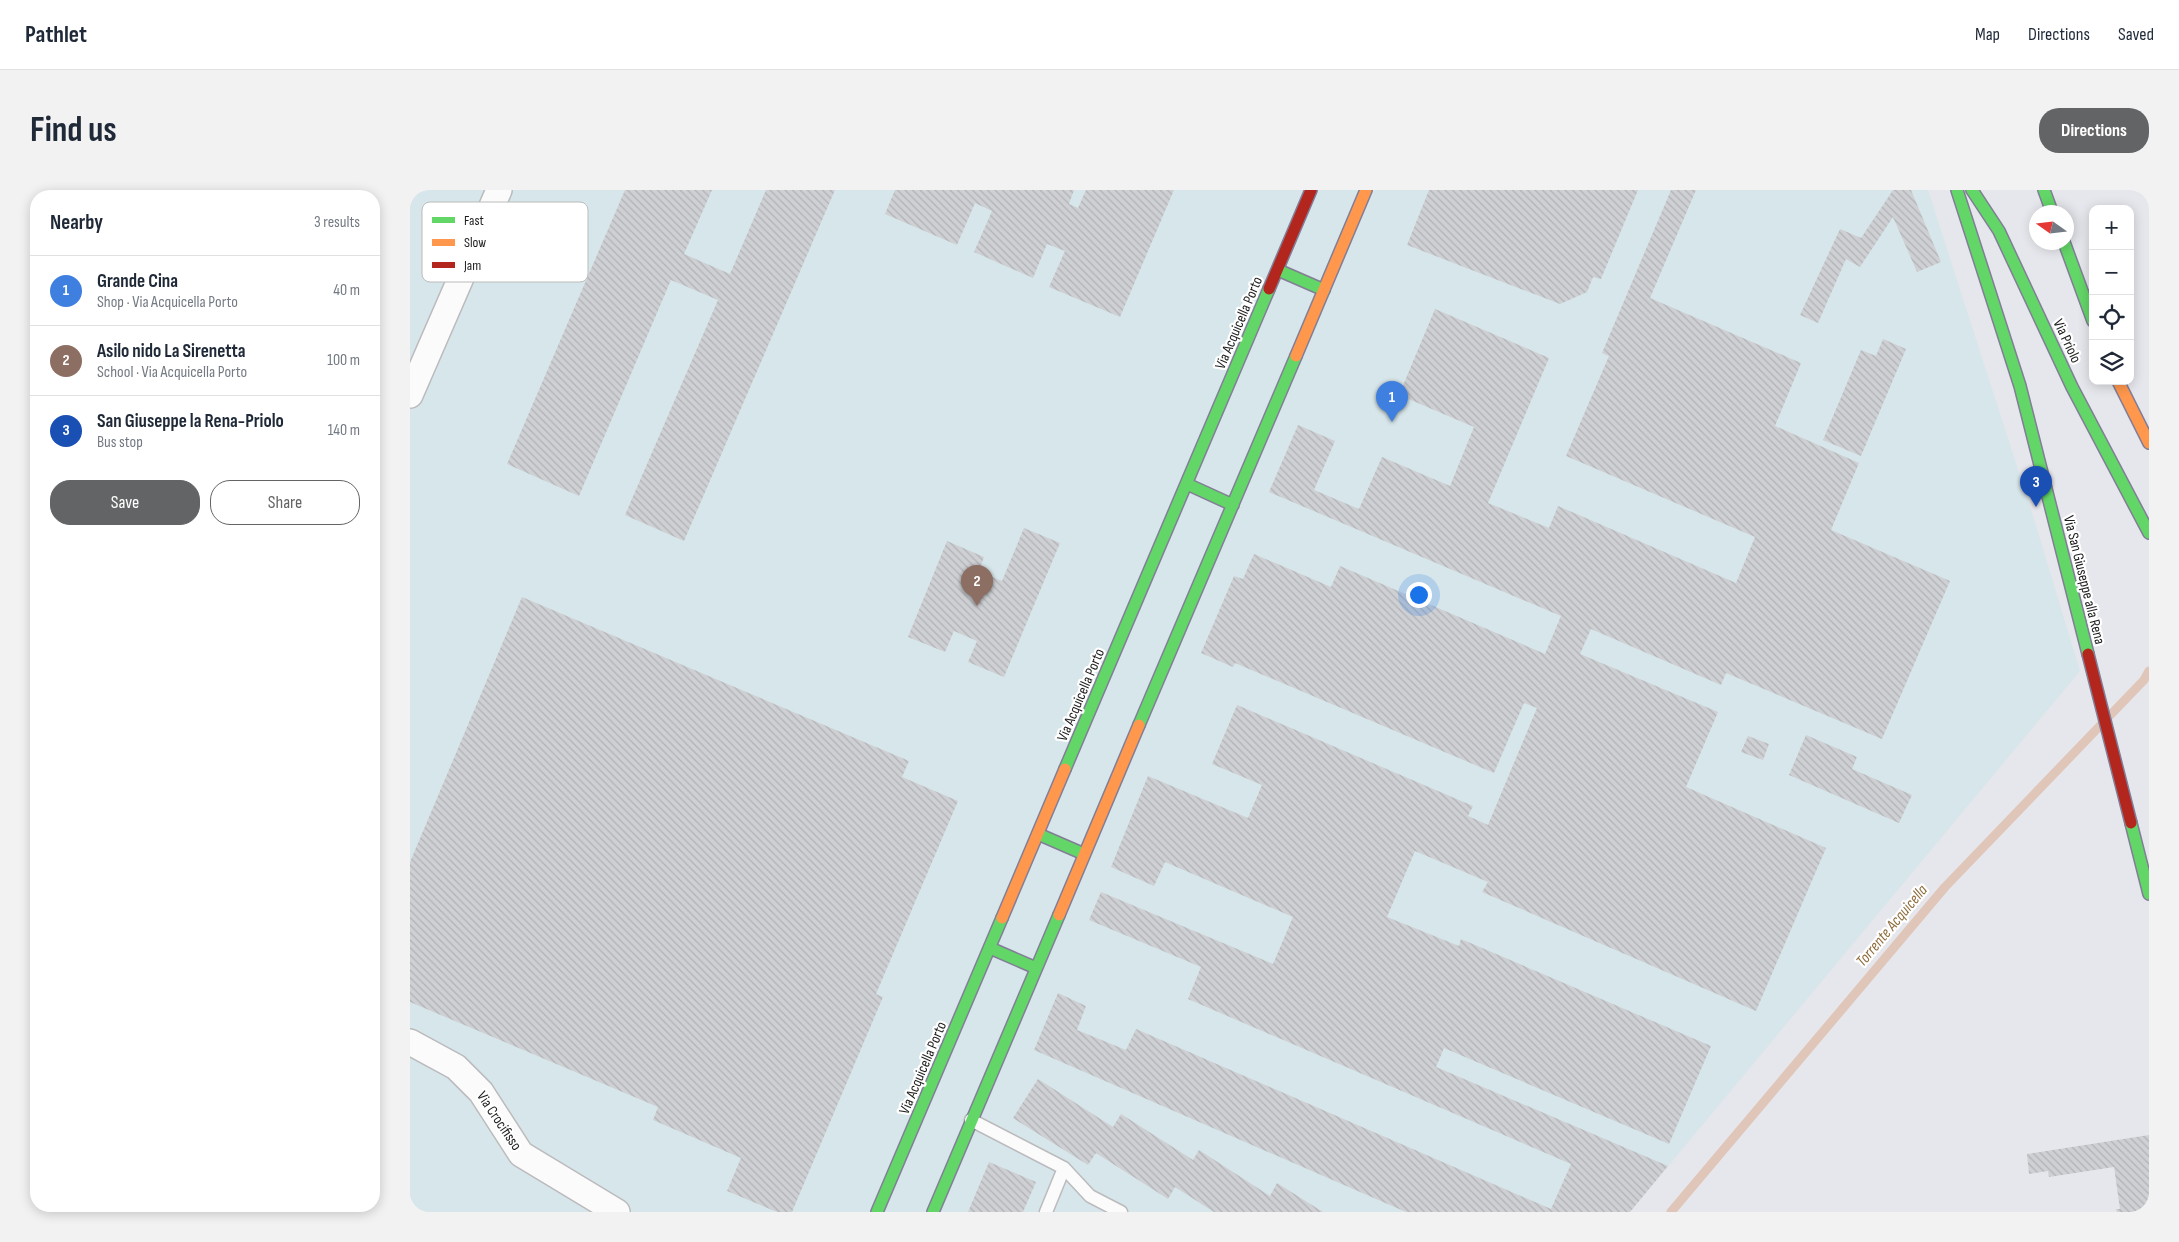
<!DOCTYPE html>
<html lang="en">
<head>
<meta charset="utf-8">
<style>
	:root { --surface:#fff; --page:#f2f2f3; --text:#1f2937; --muted:#747a83; --line:#e0e1e3; --accent:#636465 }
	body { margin:0; font-family:"Sofia Sans Condensed",sans-serif; background:var(--page); color:var(--text) }
	.controls { position:absolute; right:15px; top:15px; display:grid; overflow:hidden; border-radius:10px; box-shadow:0 2px 12px #0003 }
	.controls button { width:45px; height:45px; display:grid; place-items:center; padding:0; border:0; border-bottom:1px solid var(--line); background:var(--surface); color:var(--text); font:25px sans-serif }
	.compass { position:absolute; left:1619px; top:15px; width:45px; height:45px; border-radius:50%; background:var(--surface); box-shadow:0 2px 12px #0003; rotate:284deg }
	.you { position:absolute; left:1008px; top:404px; width:18px; height:18px; margin:-12px; border:4px solid #fff; border-radius:50%; background:#1a73e8; box-shadow:0 0 0 8px #1a73e833 }
	.badge { display:grid; place-items:center; width:32px; height:32px; border-radius:50%; background:var(--accent); color:#fff; font-size:16px; font-weight:700 }
	.pin { position:absolute; translate:-50% -41px; filter:drop-shadow(0 1px 2px #0008) }
	.pin::after { content:''; position:absolute; top:26px; width:18px; height:15px; background:inherit; clip-path:polygon(0 0,100% 0,50% 100%) }
	.list { margin:0; padding:0; list-style:none }
	h2 { display:flex; justify-content:space-between; align-items:center; height:65px; margin:0; padding:0 20px; font-size:21px }
	h2 small { font-size:16px; font-weight:400; color:var(--muted) }
	.list li { display:grid; grid-template-columns:32px 1fr auto; gap:15px; align-items:center; box-sizing:border-box; height:70px; padding:0 20px; border-top:1px solid var(--line) }
	.list b { display:block; font-size:19px; white-space:nowrap }
	.list p { margin:0; font-size:16px; white-space:nowrap; color:var(--muted) }
	.list em { font-size:16px; font-style:normal; color:var(--muted) }
	.actions { display:flex; gap:10px; padding:15px 20px }
	.actions a { flex:1; padding:11px 0; border:1px solid var(--accent); border-radius:20px; text-align:center; font-size:18px; color:var(--accent) }
	.actions .main { background:var(--accent); color:#fff }
	.icon { flex:none; width:28px; height:28px; fill:none; stroke:currentColor; stroke-width:2; stroke-linecap:round; stroke-linejoin:round }
	.map { position:relative; flex:none; width:1739px; height:1022px; overflow:hidden; border-radius:20px }
	header { display:flex; align-items:center; gap:30px; box-sizing:border-box; height:70px; padding:0 25px; background:var(--surface); border-bottom:1px solid var(--line) }
	header strong { font-size:24px }
	nav { display:flex; gap:28px; margin-inline-start:auto; font-size:18px }
	.intro { display:flex; align-items:center; justify-content:space-between; box-sizing:border-box; height:120px; padding:0 30px }
	h1 { margin:0; font-size:35px }
	.button { padding:12px 22px; border-radius:20px; background:var(--accent); color:#fff; font-size:18px; font-weight:700 }
	main { display:flex; gap:30px; padding:0 30px }
	aside { flex:1; background:var(--surface); border-radius:20px; box-shadow:0 2px 12px #0003 }
	.map>svg:first-child { display:block }
</style>
</head>
<body>
<header>
<strong>Pathlet</strong>
<nav><a>Map</a><a>Directions</a><a>Saved</a></nav>
</header>
<div class="intro"><h1>Find us</h1><a class="button">Directions</a></div>
<main>
<aside>
<h2>Nearby<small>3 results</small></h2>
<ul class="list">
<li><span class="badge" style="background:#3f7fe0">1</span><div><b>Grande Cina</b><p>Shop · Via Acquicella Porto</p></div><em>40 m</em></li>
<li><span class="badge" style="background:#8d6e63">2</span><div><b>Asilo nido La Sirenetta</b><p>School · Via Acquicella Porto</p></div><em>100 m</em></li>
<li><span class="badge" style="background:#1a4fb4">3</span><div><b>San Giuseppe la Rena-Priolo</b><p>Bus stop</p></div><em>140 m</em></li>
</ul>
<div class="actions"><a class="main">Save</a><a>Share</a></div>
</aside>
<div class="map">
<svg width="1739" height="1022" viewBox="0 0 1739 1022">
	<defs>
		<pattern id="building-back-hatch" width="6" height="6" patternUnits="userSpaceOnUse" patternTransform="scale(1.25)"><rect width="6" height="6" fill="#ced0d4"/><path d="M-1 5l2 2M0 0l6 6M5-1l2 2" fill="none" stroke="#b0b2b6"/></pattern>
	</defs>
	<rect width="100%" height="100%" fill="#e6e7ec"/>
	<!-- commercial -->
	<path fill="#d7e6ea" d="M 0,0 L 1518,0 L 1625,332 L 1670,481 L 1220,1022 L 0,1022 Z"/>
	<g fill="none" stroke-linecap="round" stroke-linejoin="round">
		<!-- stream -->
		<path stroke="#e0c5b9" stroke-width="9" d="M 1261,1022 L 1535,697 L 1734,490 L 1739,481"/>
	</g>
	<!-- building -->
	<path fill="url(#building-back-hatch)" d="M 215,0 L 302,0 L 274,64 L 320,84 L 356,0 L 425,0 L 274,351 L 215,325 L 308,110 L 261,90 L 169,306 L 97,274 Z
		M 485,0 L 664,0 L 659,14 L 668,18 L 676,0 L 764,0 L 710,127 L 639,97 L 655,61 L 637,54 L 623,88 L 564,62 L 582,21 L 565,13 L 547,55 L 475,24 Z
		M 1019,0 L 1228,0 L 1191,89 L 1183,87 L 1177,102 L 1150,114 L 997,55 Z
		M 1261,0 L 1286,0 L 1240,108 L 1391,173 L 1365,236 L 1449,273 L 1421,340 L 1540,391 L 1472,549 L 1316,483 L 1311,495 L 1181,439 L 1170,464 L 1308,522 L 1276,597 L 1416,658 L 1346,821 L 1072,702 L 1078,692 L 1005,661 L 977,727 L 1049,756 L 1051,749 L 1301,856 L 1259,954 L 1034,858 L 1026,877 L 1258,976 L 1220,1022 L 996,1022 L 624,860 L 648,803 L 676,816 L 667,840 L 716,860 L 726,839 L 1141,1019 L 1161,974 L 778,809 L 791,777 L 679,730 L 691,702 L 863,774 L 883,727 L 755,672 L 744,696 L 701,677 L 738,586 L 838,628 L 852,595 L 802,574 L 827,515 L 1063,616 L 1058,626 L 1078,635 L 1127,518 L 1114,513 L 1084,583 L 825,473 L 823,477 L 791,463 L 824,386 L 833,389 L 844,364 L 921,397 L 930,376 L 1135,464 L 1151,426 L 859,302 L 888,235 L 925,251 L 904,300 L 949,319 L 972,267 L 1040,296 L 1064,237 L 989,205 L 1025,119 L 1139,168 L 1078,313 L 1139,338 L 1148,316 L 1326,393 L 1345,347 L 1156,266 L 1199,166 L 1192,163 Z
		M 1483,0 L 1501,0 L 1531,72 L 1507,82 L 1483,27 L 1450,77 L 1436,69 L 1408,133 L 1390,125 L 1430,39 L 1451,48 Z
		M 1473,149 L 1496,159 L 1451,266 L 1413,250 L 1451,160 L 1466,166 Z
		M 614,338 L 650,353 L 594,487 L 558,472 L 567,451 L 544,441 L 535,462 L 498,447 L 537,351 L 574,367 L 569,381 L 592,391 Z
		M 112,407 L 499,571 L 492,587 L 548,611 L 466,804 L 473,807 L 382,1022 L 367,1022 L 317,1001 L 331,968 L 243,930 L 248,917 L 0,812 L 0,672 Z
		M 1396,545 L 1447,567 L 1442,579 L 1502,605 L 1489,633 L 1379,585 Z
		M 1338,546 L 1359,554 L 1353,570 L 1331,562 Z
		M 628,889 L 703,937 L 711,924 L 783,970 L 789,960 L 860,1006 L 867,993 L 913,1022 L 804,1022 L 765,997 L 758,1009 L 686,963 L 678,975 L 603,928 Z
		M 1739,945 L 1739,1022 L 1707,1022 L 1706,1019 L 1710,1019 L 1704,977 L 1639,987 L 1638,981 L 1619,984 L 1617,964 Z
		M 579,972 L 626,992 L 613,1022 L 558,1022 Z"/>
	<g fill="none" stroke-linecap="round" stroke-linejoin="round">
		<defs>
			<path id="lane" d="M 561,930 L 654,978 L 680,1006 L 711,1022
				M 636,1022 L 654,978"/>
			<path id="street" d="M 0,205 L 89,0
				M 0,852 L 46,877 L 71,902 L 111,964 L 207,1022"/>
			<path id="fast" d="M 1547,0 L 1610,196 L 1678,464
				M 1562,0 L 1589,41 L 1662,197 L 1739,343
				M 1634,0 L 1642,22
				M 1654,52 L 1683,131
				M 868,80 L 914,100
				M 777,294 L 823,315
				M 729,535 L 886,166
				M 655,579 L 859,99
				M 1721,633 L 1739,704
				M 628,644 L 674,664
				M 580,758 L 626,778
				M 467,1022 L 592,728
				M 523,1022 L 649,725"/>
			<path id="slow" d="M 886,166 L 956,0
				M 1708,191 L 1739,253
				M 649,725 L 729,535
				M 592,728 L 655,579"/>
			<path id="jam" d="M 859,99 L 901,0
				M 1678,464 L 1721,633"/>
		</defs>
		<!-- lane casing -->
		<use href="#lane" stroke="#bbbbbd" stroke-width="15"/>
		<!-- street casing -->
		<use href="#street" stroke="#bbbbbd" stroke-width="28"/>
		<!-- fast casing -->
		<use href="#fast" stroke="#827e97" stroke-width="14"/>
		<!-- slow casing -->
		<use href="#slow" stroke="#827e97" stroke-width="14"/>
		<!-- jam casing -->
		<use href="#jam" stroke="#827e97" stroke-width="14"/>
		<!-- lane -->
		<use href="#lane" stroke="#fbfbfc" stroke-width="12"/>
		<!-- street -->
		<use href="#street" stroke="#fbfbfc" stroke-width="25"/>
		<!-- fast -->
		<use href="#fast" stroke="#63d668" stroke-width="11"/>
		<!-- slow -->
		<use href="#slow" stroke="#ff974d" stroke-width="11"/>
		<!-- jam -->
		<use href="#jam" stroke="#b3261e" stroke-width="11"/>
	</g>
	<g text-anchor="middle" dominant-baseline="central" stroke-width="4.5" stroke-linejoin="round" paint-order="stroke">
		<!-- street labels -->
		<g font-size="15" fill="#1d1d1d" stroke="#fff">
			<text transform="translate(829 133) rotate(-67)">Via Acquicella Porto</text>
			<text transform="translate(1657 151) rotate(65)">Via Priolo</text>
			<text transform="translate(1674 390) rotate(76)">Via San Giuseppe alla Rena</text>
			<text transform="translate(671 505) rotate(-67)">Via Acquicella Porto</text>
			<text transform="translate(513 878) rotate(-67)">Via Acquicella Porto</text>
			<text transform="translate(89 931) rotate(56)">Via Crocifisso</text>
		</g>
		<!-- water labels -->
		<g font-size="16" font-style="italic" fill="#8f6e3e" stroke="#fff">
			<text transform="translate(1482 736) rotate(-50)">Torrente Acquicella</text>
		</g>
	</g>
	<!-- legend -->
	<rect x="12" y="12" width="166" height="80" rx="8" fill="#fff" stroke="#bbb" stroke-width="1"/>
	<rect x="22" y="27" width="23" height="6" fill="#63d668"/>
	<rect x="22" y="49" width="23" height="7" fill="#ff974d"/>
	<rect x="22" y="72" width="23" height="6" fill="#b3261e"/>
	<g font-size="14" fill="#1d1d1d">
		<text x="54" y="35">Fast</text>
		<text x="54" y="57">Slow</text>
		<text x="54" y="80">Jam</text>
	</g>
</svg>
<div class="controls">
<button>+</button>
<button>−</button>
<button><svg class="icon" aria-label="locate" viewBox="0 0 24 24"><circle cx="12" cy="12" r="6"/><path d="M12 2v4M12 18v4M2 12h4M18 12h4"/></svg></button>
<button><svg class="icon" aria-label="layers" viewBox="0 0 24 24"><path d="M12 4l9 5-9 5-9-5zM3 14l9 5 9-5"/></svg></button>
</div>
<svg class="compass" viewBox="-18 -18 36 36"><path d="M0-13l5 13h-10z" fill="#e53935"/><path d="M0 13l5-13h-10z" fill="#747a83"/></svg>
<div class="you"></div>
<div class="pin badge" style="left:982px;top:232px;background:#3f7fe0">1</div>
<div class="pin badge" style="left:567px;top:416px;background:#8d6e63">2</div>
<div class="pin badge" style="left:1626px;top:317px;background:#1a4fb4">3</div>
</div>
</main>
</body>
</html>
